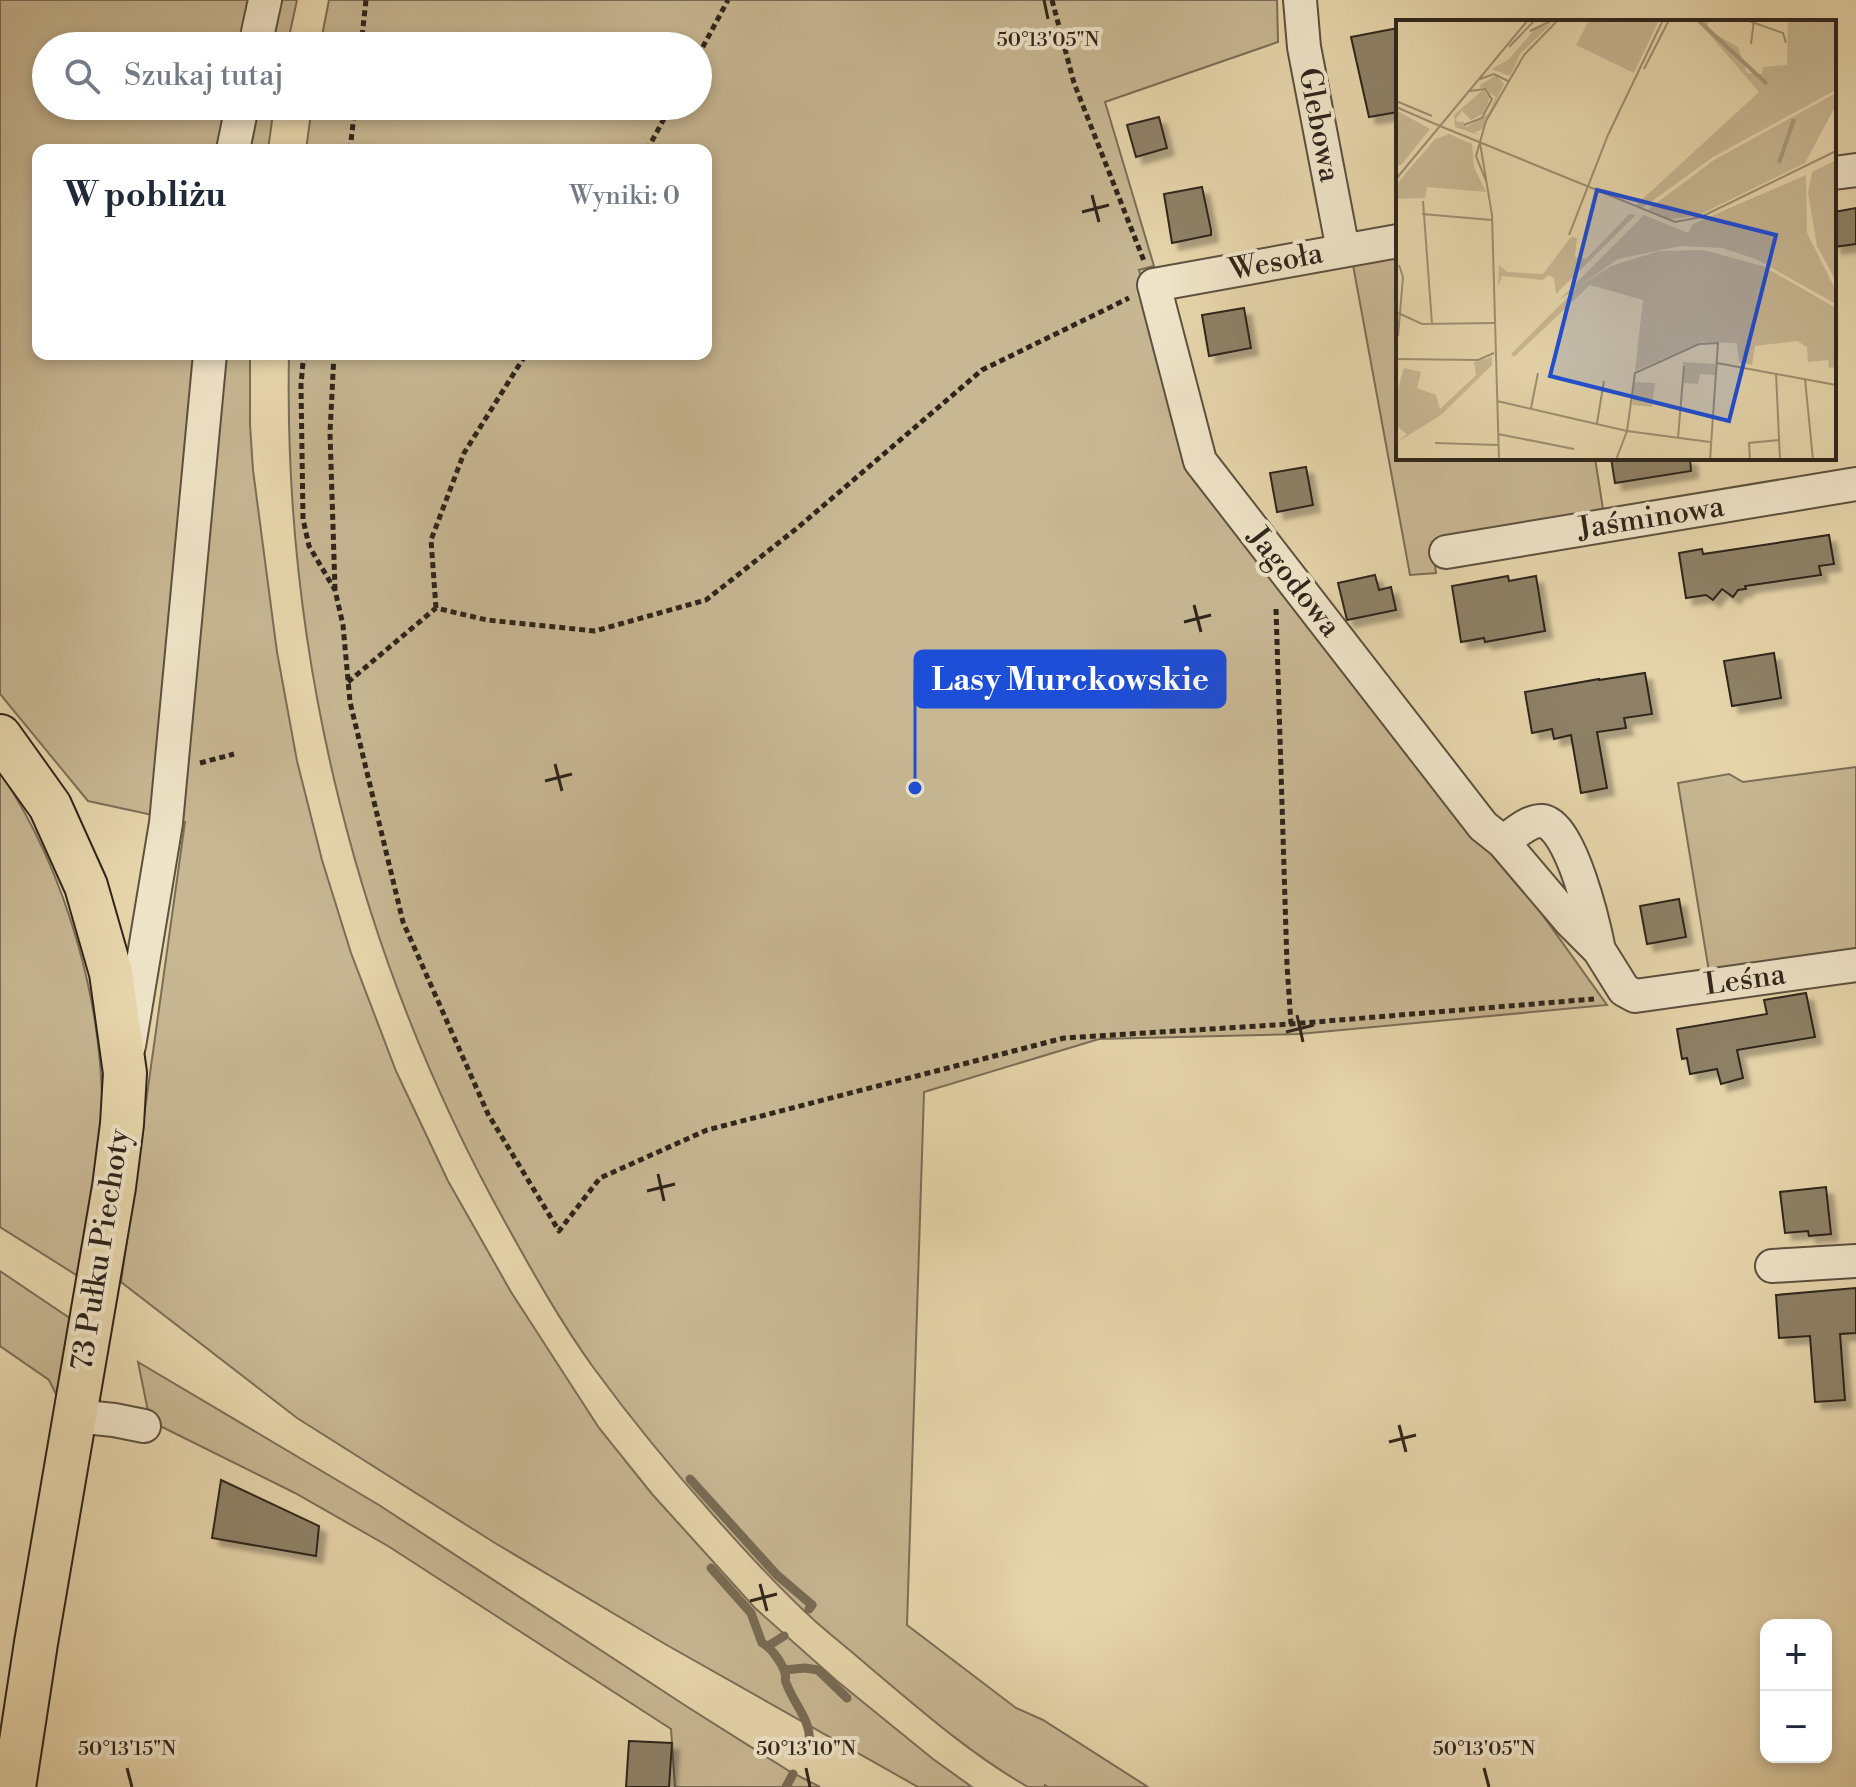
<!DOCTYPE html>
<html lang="pl">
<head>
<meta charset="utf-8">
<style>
	:root { --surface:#fff; --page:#f2f2f3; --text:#1f2937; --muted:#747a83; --line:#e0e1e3 }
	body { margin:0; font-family:"Libre Bodoni",serif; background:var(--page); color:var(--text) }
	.controls { position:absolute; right:24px; bottom:24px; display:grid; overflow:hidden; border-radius:16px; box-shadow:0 4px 12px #0003 }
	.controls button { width:72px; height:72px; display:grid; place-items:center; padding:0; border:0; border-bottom:2px solid var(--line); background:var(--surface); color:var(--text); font:40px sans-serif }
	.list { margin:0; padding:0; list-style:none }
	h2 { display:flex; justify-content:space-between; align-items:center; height:104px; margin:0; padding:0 32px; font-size:34px }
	h2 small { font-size:26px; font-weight:400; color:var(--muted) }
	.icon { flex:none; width:44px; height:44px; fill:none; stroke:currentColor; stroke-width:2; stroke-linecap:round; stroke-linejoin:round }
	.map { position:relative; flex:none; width:1856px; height:1787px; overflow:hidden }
	.search { position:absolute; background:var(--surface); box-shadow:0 4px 12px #0003; left:32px; top:32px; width:680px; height:88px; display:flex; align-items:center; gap:20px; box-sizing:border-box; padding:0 28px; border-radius:44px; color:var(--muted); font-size:30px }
	.panel { position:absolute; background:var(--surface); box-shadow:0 4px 12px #0003; left:32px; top:144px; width:680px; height:216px; border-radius:16px }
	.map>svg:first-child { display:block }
</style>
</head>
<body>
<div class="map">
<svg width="1856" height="1787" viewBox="0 0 1856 1787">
	<defs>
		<filter id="shadow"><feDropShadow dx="7" dy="7" stdDeviation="2" flood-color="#0004"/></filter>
	</defs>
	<rect width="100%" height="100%" fill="#e6d5ab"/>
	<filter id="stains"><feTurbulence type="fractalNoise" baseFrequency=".0025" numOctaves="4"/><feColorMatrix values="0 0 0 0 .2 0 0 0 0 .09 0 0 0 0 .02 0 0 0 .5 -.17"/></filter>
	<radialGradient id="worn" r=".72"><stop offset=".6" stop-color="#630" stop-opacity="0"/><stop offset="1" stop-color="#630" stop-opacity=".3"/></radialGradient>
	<!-- green -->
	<path fill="#c7b793" stroke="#7b6e57" stroke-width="2" d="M 0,0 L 297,0 L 287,46 L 46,46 L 46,106 L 274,106 L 268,150 L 38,150 L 38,354 L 250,354 L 250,425 L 253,470 L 277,652 L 297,761 L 322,860 L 351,953 L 396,1071 L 448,1181 L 511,1292 L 599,1428 L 652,1494 L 755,1608 L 837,1681 L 933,1759 L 972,1787 L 918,1787 L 665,1644 L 495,1543 L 297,1418 L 121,1282 L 185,822 L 88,801 L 0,694 Z
		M 329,0 L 1277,0 L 1278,42 L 1105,102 L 1154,266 L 1139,270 L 1150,308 L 1183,450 L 1519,882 L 1607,1005 L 1299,1034 L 1099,1039 L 924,1092 L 907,1625 L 1016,1708 L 1043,1720 L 1148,1787 L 1048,1787 L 1045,1785 L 1044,1787 L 1028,1787 C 970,1754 918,1708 867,1665 C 850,1650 832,1636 815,1621 C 780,1589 747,1553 715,1517 C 672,1469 631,1419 593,1367 C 560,1321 532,1271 505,1222 C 358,957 283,657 289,354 L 706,354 L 706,150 L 306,150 L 312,106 L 698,106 L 698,46 L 320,46 Z
		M 1398,256 L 1398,458 L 1595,458 L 1603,509 L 1432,542 L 1436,573 L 1410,575 L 1353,265 Z
		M 1856,767 L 1856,965 L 1711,984 L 1678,783 L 1729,774 L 1743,782 Z
		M 0,772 C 68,874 106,1010 102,1132 C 101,1148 98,1165 95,1181 C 91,1213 86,1246 81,1278 L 0,1227 Z
		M 0,1271 L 74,1321 L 59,1400 L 49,1380 L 0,1346 Z
		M 138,1362 L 379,1505 L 686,1706 L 789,1771 L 820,1787 L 675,1787 L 671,1729 L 388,1546 L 295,1493 L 150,1421 Z"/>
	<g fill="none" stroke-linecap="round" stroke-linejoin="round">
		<!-- stream -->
		<path stroke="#786b54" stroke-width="9" d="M 690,1479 L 777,1575 L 812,1605 L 809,1609
			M 711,1568 L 751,1613 L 762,1643 C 771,1647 782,1663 785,1673 C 787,1681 783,1677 787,1685 C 794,1704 813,1723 809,1744
			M 768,1646 L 784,1636
			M 784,1670 L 805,1668 L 818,1670 L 847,1698
			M 786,1787 L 793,1774"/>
	</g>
	<!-- building -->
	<path fill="#8e8166" stroke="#2f251b" stroke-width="2" filter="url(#shadow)" d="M 1398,28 L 1398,112 L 1369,117 L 1351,37 Z
		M 1159,117 L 1167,148 L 1136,157 L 1127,125 Z
		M 1202,187 L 1211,230 L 1211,235 L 1172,243 L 1164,194 Z
		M 1856,208 L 1856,244 L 1834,247 L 1834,212 Z
		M 1244,308 L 1251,348 L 1209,356 L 1202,315 Z
		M 1611,458 L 1690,458 L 1691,471 L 1615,483 Z
		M 1306,467 L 1313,505 L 1277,512 L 1270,473 Z
		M 1829,535 L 1834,564 L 1819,566 L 1821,575 L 1745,586 L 1746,589 L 1738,590 L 1733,597 L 1722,589 L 1713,600 L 1706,595 L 1686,598 L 1679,553 L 1702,549 L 1703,554 Z
		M 1375,575 L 1379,590 L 1391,587 L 1396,610 L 1347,620 L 1338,583 Z
		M 1508,576 L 1509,581 L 1536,576 L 1545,631 L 1485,642 L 1484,638 L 1461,642 L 1452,586 Z
		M 1774,653 L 1781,698 L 1732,706 L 1724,661 Z
		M 1645,673 L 1652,714 L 1624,718 L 1626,728 L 1597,732 L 1607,788 L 1581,793 L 1571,735 L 1554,739 L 1552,729 L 1532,733 L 1525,692 L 1599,679 L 1599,680 Z
		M 1679,899 L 1686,937 L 1647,944 L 1640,906 Z
		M 1806,993 L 1815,1037 L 1737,1050 L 1743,1078 L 1721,1084 L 1717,1069 L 1690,1074 L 1687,1058 L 1682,1059 L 1677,1029 L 1767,1014 L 1764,1000 Z
		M 1826,1187 L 1831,1234 L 1809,1236 L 1808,1231 L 1785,1233 L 1780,1192 Z
		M 1856,1288 L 1856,1333 L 1840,1334 L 1845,1400 L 1815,1402 L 1810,1336 L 1779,1338 L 1776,1295 Z
		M 221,1480 L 319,1526 L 316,1556 L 212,1538 Z
		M 629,1741 L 672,1743 L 669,1787 L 626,1787 Z"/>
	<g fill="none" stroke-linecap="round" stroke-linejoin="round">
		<defs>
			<path id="minor" d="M 1300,0 L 1304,47 L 1343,250
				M 255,46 L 265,0
				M 233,150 L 242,106
				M 1834,173 L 1856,170
				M 1398,241 L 1154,285 L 1200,461 L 1483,826 L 1503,842 L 1570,921 L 1599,950 L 1624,990 L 1635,996 L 1856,965
				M 1446,552 L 1856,484
				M 1503,842 C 1513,835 1529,820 1542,821 C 1571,824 1594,925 1599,950
				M 129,1046 L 166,823 L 210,354
				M 1772,1266 L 1856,1261
				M 75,1416 L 114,1420 L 144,1426"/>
			<path id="major" d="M 0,736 L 50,806 L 86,886 L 111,973 L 125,1073 L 122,1124 L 114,1187 L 36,1643 L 14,1787"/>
		</defs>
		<!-- minor casing -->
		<use href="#minor" stroke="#5d513f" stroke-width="36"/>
		<!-- major casing -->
		<use href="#major" stroke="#2f251b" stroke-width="46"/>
		<!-- path -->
		<path stroke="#2f251b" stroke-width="5" stroke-dasharray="6 4" stroke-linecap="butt" d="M 1052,0 L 1074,83 L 1144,261
			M 361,46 L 366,0
			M 698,56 L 728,0
			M 350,150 L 355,106
			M 647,150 L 671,106
			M 307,354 L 303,362 L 301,385 L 303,519 L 309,546 L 335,590 L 343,625 L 350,702 L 403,922 L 488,1114 L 559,1231 L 600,1178 L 707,1130 L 1064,1038 L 1291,1024 L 1594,999
			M 334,354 L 330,433 L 335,589
			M 436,608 L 431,540 L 464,453 L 526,354
			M 1276,609 L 1287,965 L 1291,1024
			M 348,682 L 436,608 L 487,620 L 595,631 L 706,600 L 796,529 L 982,370 L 1129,298
			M 200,763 L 234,754"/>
		<!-- minor -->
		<use href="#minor" stroke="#efe4c8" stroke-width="32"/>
		<!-- major -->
		<use href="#major" stroke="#e6d5ab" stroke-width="42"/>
	</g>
	<!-- ticks -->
	<path fill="none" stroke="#2f251b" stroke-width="3" d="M 1044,0 L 1048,19M 1092,195 L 1099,222M 1082,212 L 1109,205M 1194,605 L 1201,632M 1184,622 L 1211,615M 555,764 L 562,791M 545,781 L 572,774M 1297,1015 L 1303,1042M 1286,1032 L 1314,1025M 658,1174 L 664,1201M 647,1191 L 675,1184M 1399,1425 L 1406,1452M 1389,1442 L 1416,1435M 760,1584 L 767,1611M 750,1601 L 777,1594M 127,1768 L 132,1787M 806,1768 L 810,1787M 1484,1768 L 1489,1787"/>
	<g text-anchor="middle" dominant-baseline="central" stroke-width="8" stroke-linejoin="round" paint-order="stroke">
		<!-- street labels -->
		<g font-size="30" fill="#2f251b" stroke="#efe4c8">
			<text transform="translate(1319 125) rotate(79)">Glebowa</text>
			<text transform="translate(1276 262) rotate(-11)">Wesoła</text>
			<text transform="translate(1651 518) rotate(-9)">Jaśminowa</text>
			<text transform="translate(1294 582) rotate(52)">Jagodowa</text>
			<text transform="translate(1745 980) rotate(-8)">Leśna</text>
			<text transform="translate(101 1250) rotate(-81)">73 Pułku Piechoty</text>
		</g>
	</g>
	<!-- overview -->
	<g transform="translate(1396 20)">
		<rect width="440" height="440" fill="#e6d5ab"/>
		<path d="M 193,0 L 263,0 L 238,53 L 180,25 ZM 301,0 L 312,0 L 312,10 L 342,27 L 351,53 L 366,54 L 367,47 L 391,45 L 392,0 L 440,0 L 440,70 L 317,137 L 245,189 L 240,185 L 363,72 ZM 156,3 L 124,34 L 114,56 L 95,49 L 112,40 L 139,9 ZM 100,55 L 108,64 L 86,109 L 79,112 L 64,106 L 61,102 L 68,102 L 69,108 L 92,94 L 100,77 L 83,66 ZM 87,70 L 94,77 L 88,93 L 75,100 L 66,91 L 59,100 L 83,115 L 59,107 L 58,95 ZM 440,73 L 440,85 L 409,143 L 301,196 L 274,199 L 250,191 L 318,140 ZM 0,90 L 34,109 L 5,145 L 0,145 ZM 53,114 L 76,124 L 78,147 L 90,172 L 31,167 L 29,178 L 0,179 L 0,166 L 10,153 L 39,119 ZM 440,140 L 440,261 L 421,226 L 412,173 L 416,152 ZM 410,155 L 411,213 L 440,271 L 440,284 L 360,239 L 326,228 L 285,226 L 222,239 L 162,281 L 248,195 L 292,213 L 297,204 ZM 233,194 L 240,195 L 160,274 L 158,258 L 152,255 L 147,260 L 106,256 L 102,267 L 103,245 L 111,252 L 147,254 L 175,217 L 181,218 L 179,237 L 190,239 ZM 307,230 L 367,246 L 440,288 L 440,347 L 433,348 L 432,340 L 412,342 L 411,327 L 401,321 L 359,326 L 356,345 L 343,342 L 341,323 L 305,322 L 239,351 L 247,280 L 194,265 L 118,337 L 115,334 L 182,267 L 215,246 L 263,231 ZM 96,337 L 96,345 L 45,395 L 0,423 L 11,414 L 0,406 L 0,374 L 8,348 L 25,352 L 21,368 L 40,375 L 44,389 L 80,355 L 78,342 ZM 287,342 L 319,344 L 319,355 L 304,354 L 302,364 L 288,363 ZM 238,362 L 259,363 L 256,387 L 236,385 Z" fill="#c7b793"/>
		<path fill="none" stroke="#a8997a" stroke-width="4" d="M 302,0 L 371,64M 383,143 L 398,99"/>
		<path fill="none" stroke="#9d8f71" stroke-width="2" d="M 350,0 L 387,13 L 390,23M 134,11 L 157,0M 355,24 L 358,0M 113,27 L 139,0M 248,49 L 273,0M 84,59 L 98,54 L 112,61M 0,81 L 36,96M 0,87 L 44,106M 68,105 L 86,98 L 96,79 L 89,69 L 74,71M 44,106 L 279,202 L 305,197 L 440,131M 84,123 L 96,195 L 103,440M 0,159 L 132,0M 90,161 L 80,136 L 90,101 L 128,35 L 162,0M 27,181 L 36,304M 26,194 L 96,200M 173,215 L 212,115 L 267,0M 0,292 L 26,304 L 98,303M 2,316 L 7,257 L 3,245M 0,339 L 82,340 L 98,333M 321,343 L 440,365M 380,353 L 384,440M 409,359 L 417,440M 101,381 L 231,411 L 314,422M 135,388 L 142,353M 201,403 L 208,361M 102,414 L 178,429M 282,418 L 288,346M 39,423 L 103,425M 220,440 L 231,411 L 239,353 L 303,324 L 322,323 L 314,440M 354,440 L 353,423 L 383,420"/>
		<path fill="#1d4ed8" fill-opacity="0.15" stroke="#1d4ed8" stroke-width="4" d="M 201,170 L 380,215 L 333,401 L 154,356 Z"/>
		<rect width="440" height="440" fill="none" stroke="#2f251b" stroke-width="4"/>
	</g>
	<g font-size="20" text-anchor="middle" fill="#2f251b" stroke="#efe4c8" stroke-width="8" stroke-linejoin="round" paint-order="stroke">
		<text x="1048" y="46">50°13'05"N</text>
		<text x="127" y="1755">50°13'15"N</text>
		<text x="806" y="1755">50°13'10"N</text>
		<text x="1484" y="1755">50°13'05"N</text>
	</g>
	<!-- callouts -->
	<path fill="none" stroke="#1d4ed8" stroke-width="3" d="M915 788L915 679"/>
	<circle fill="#1d4ed8" stroke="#efe4c8" stroke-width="3" cx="915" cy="788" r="8"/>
	<rect fill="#1d4ed8" stroke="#1d4ed8" stroke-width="3" x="915" y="651" width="310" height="56" rx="8"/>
	<g font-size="32" text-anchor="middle" font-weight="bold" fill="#fff">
		<text x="1070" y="690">Lasy Murckowskie</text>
	</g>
	<rect width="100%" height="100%" filter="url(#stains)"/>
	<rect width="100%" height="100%" fill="url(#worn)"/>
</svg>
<div class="controls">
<button>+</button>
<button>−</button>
</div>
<div class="search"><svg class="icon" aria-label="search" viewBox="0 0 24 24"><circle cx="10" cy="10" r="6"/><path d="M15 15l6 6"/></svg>Szukaj tutaj</div>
<section class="panel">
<h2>W pobliżu<small>Wyniki: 0</small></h2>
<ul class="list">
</ul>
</section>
</div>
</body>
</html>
